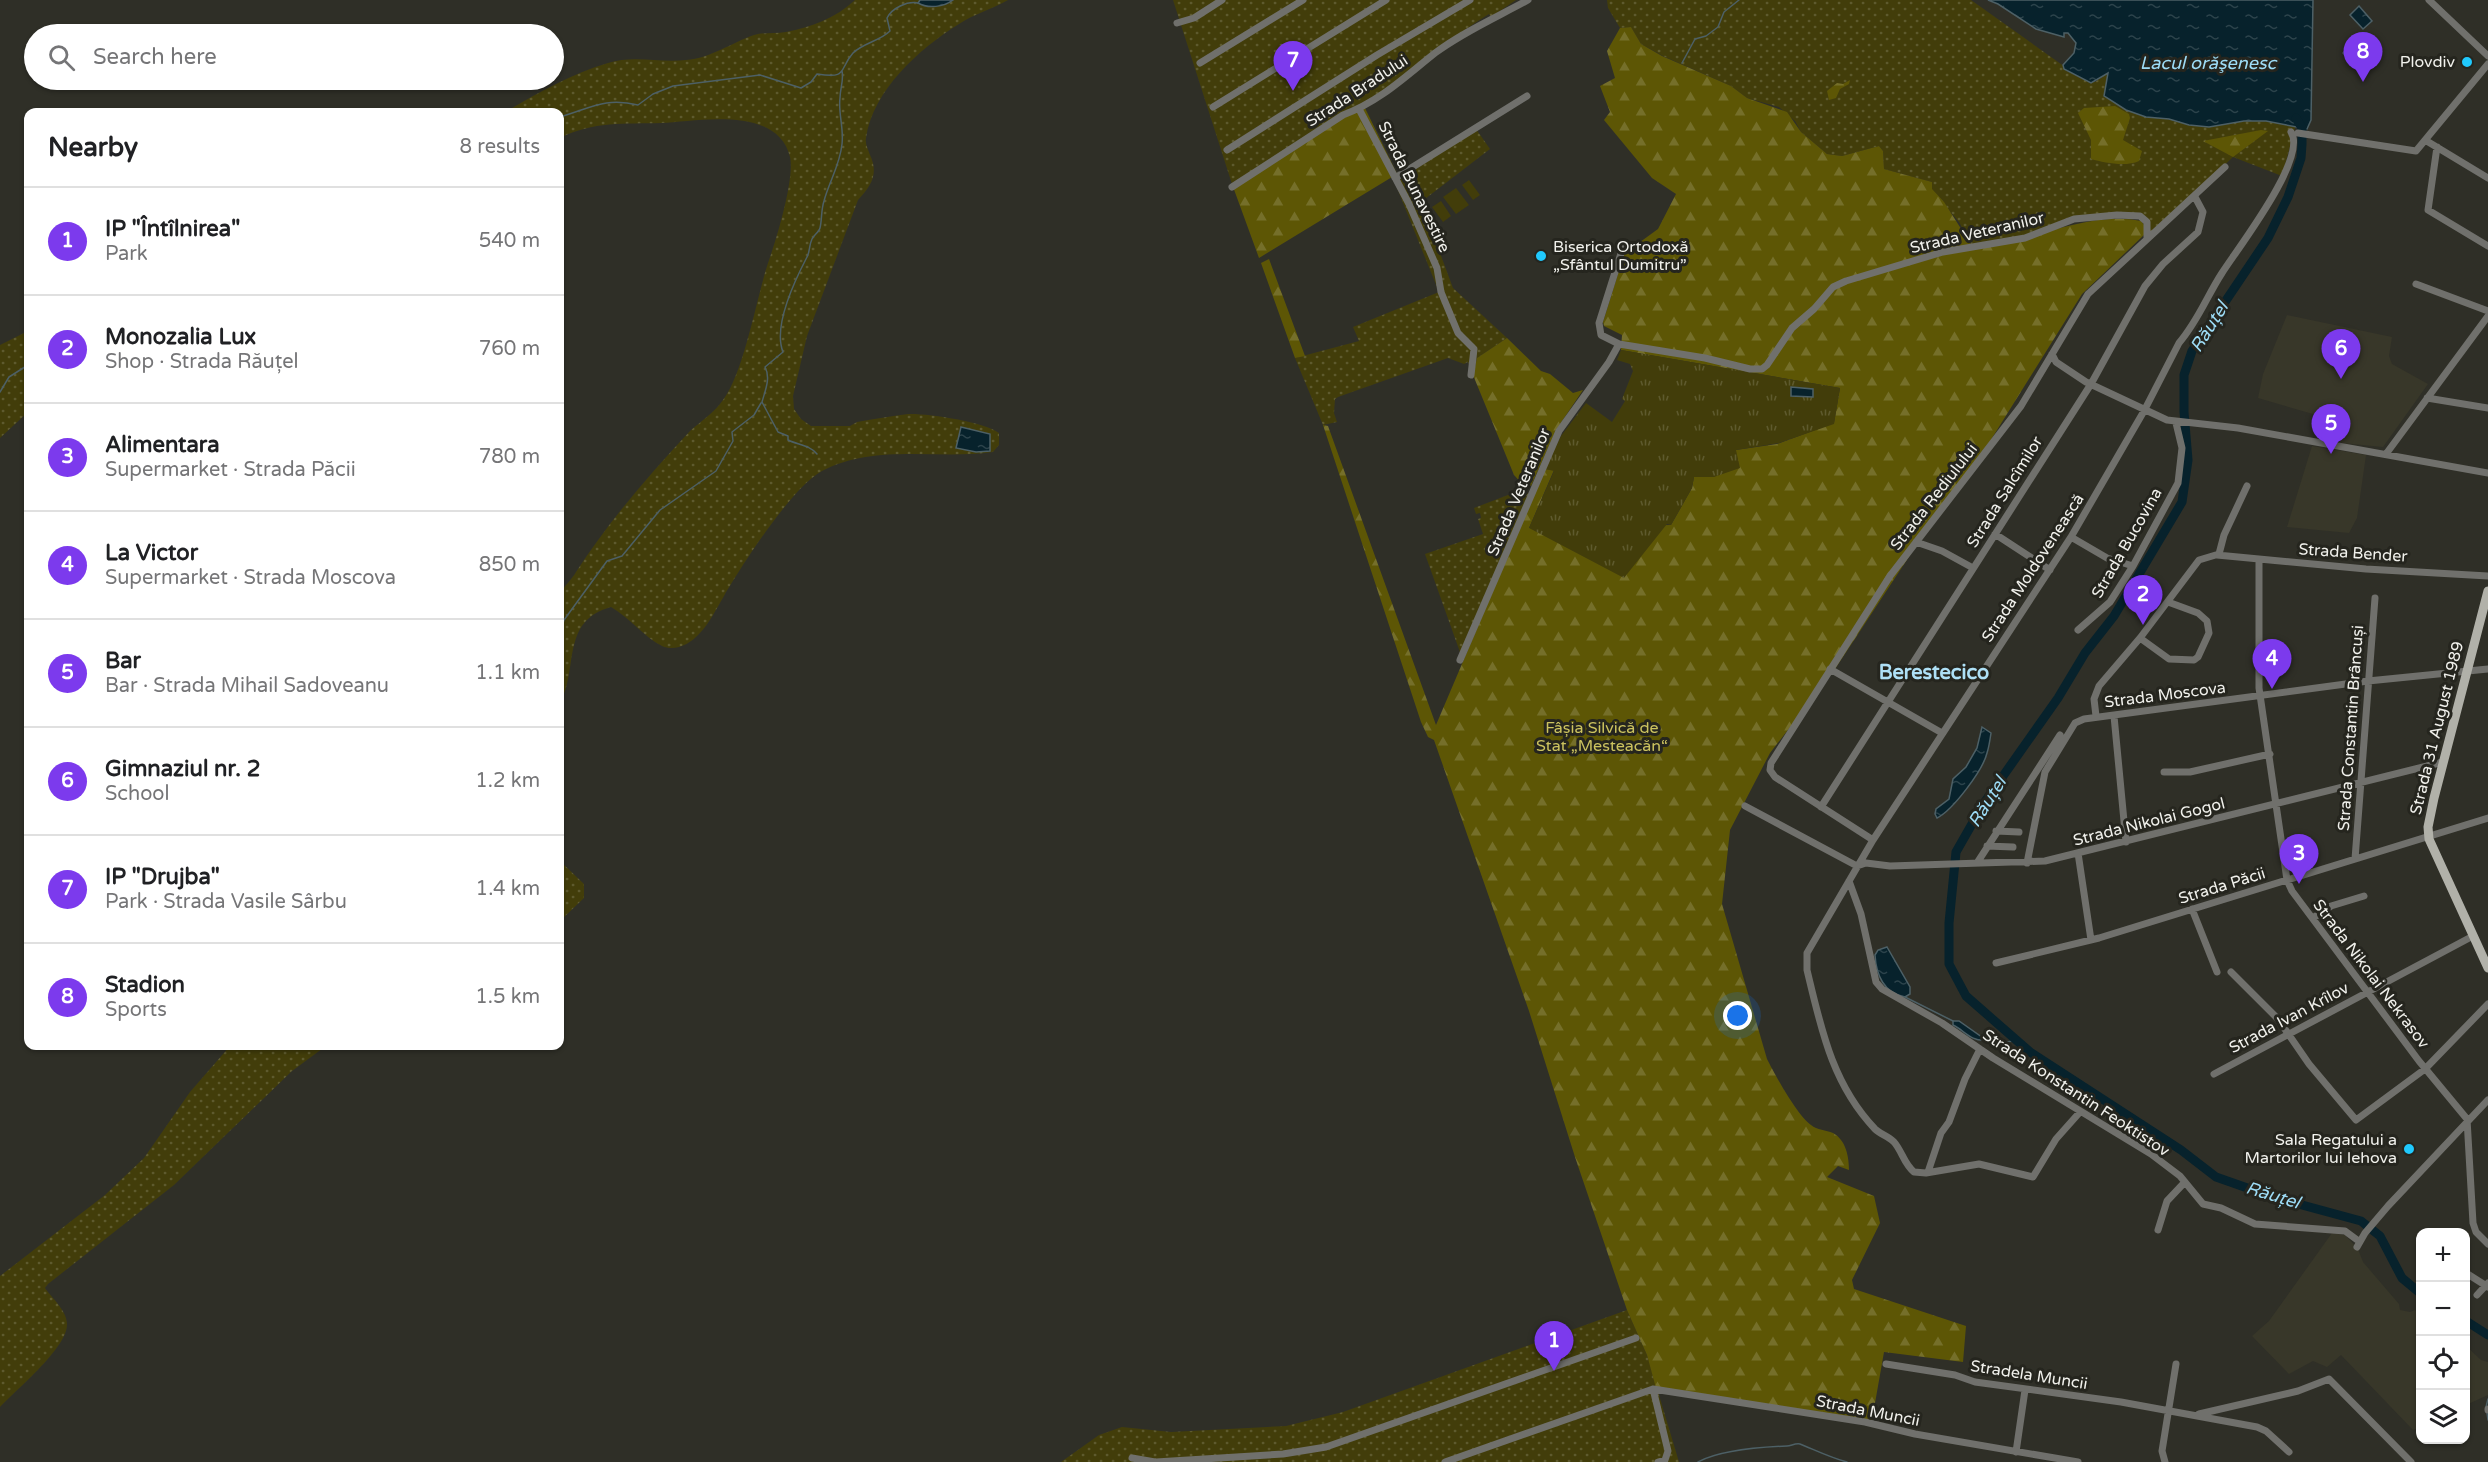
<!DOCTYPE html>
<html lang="en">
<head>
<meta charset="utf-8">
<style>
	:root { --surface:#fff; --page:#f6f6f6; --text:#202124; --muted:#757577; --line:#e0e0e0; --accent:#7c3aed }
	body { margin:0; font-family:"Varela Round",sans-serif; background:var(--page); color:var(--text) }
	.controls { position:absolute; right:18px; bottom:18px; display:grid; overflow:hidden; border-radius:12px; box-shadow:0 2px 4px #0004 }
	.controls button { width:54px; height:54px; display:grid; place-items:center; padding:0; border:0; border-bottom:2px solid var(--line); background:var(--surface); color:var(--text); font:30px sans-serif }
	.you { position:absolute; left:1738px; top:1016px; width:21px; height:21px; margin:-15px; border:4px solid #fff; border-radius:50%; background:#1a73e8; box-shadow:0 0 0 9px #1a73e833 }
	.badge { display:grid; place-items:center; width:39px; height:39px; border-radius:50%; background:var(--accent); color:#fff; font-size:20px; font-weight:700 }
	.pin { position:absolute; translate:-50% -50px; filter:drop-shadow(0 2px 3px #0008) }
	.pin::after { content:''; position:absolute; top:32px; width:21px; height:18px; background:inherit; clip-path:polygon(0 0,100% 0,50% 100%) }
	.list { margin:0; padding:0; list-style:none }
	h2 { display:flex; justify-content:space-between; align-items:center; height:78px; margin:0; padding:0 24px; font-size:26px }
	h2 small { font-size:20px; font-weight:400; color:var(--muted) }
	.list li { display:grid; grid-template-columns:39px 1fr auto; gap:18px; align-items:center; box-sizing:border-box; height:108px; padding:0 24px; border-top:2px solid var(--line) }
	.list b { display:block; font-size:22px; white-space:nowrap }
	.list p { margin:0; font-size:20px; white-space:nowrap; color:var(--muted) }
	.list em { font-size:20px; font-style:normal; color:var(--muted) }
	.icon { flex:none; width:33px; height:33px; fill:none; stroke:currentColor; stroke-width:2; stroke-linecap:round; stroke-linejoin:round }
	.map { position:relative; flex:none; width:2488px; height:1462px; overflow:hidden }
	.search { position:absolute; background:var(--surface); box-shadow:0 2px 4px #0004; left:24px; top:24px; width:540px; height:66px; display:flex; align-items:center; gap:15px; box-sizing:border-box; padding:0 21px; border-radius:33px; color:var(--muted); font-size:22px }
	.panel { position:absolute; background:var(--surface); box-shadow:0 2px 4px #0004; left:24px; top:108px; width:540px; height:942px; border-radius:12px }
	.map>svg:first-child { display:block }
</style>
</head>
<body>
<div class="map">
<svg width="2488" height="1462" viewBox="0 0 2488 1462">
	<defs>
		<pattern id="grass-dots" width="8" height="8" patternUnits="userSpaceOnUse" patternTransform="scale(1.5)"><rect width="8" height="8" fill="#423d0a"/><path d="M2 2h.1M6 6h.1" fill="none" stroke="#5e5a2e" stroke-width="1.8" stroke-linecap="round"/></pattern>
		<pattern id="forest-firs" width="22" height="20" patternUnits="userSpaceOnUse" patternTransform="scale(1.5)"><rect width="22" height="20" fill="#5d5605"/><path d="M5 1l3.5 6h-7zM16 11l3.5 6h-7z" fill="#756f2a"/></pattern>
		<pattern id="park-tufts" width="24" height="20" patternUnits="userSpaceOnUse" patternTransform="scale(1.5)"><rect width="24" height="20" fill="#423d0a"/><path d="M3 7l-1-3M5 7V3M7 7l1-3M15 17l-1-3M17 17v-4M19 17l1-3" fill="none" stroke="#5e5a2e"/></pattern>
		<pattern id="water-ripples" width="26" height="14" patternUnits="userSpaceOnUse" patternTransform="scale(1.5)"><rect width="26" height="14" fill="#07222c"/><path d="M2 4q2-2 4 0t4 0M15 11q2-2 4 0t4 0" fill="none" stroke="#2c434b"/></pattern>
	</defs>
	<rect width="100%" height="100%" fill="#2f2f27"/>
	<!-- built -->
	<path fill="#383729" d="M 2287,315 L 2392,337 L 2389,356 L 2392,364 L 2428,384 L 2383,447 L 2332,442 L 2337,421 L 2258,398 L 2263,374 Z
		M 2312,446 L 2366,455 L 2357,518 L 2349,533 L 2287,527 Z
		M 2332,1233 L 2345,1235 L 2358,1249 L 2363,1262 L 2399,1304 L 2400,1310 L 2410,1312 L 2415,1310 L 2420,1315 L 2420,1427 L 2413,1430 L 2341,1355 L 2327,1367 L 2313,1361 L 2289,1374 L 2252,1336 L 2269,1321 Z
		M 2466,1346 L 2481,1360 L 2488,1362 L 2488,1395 L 2466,1405 Z"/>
	<!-- grass -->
	<path fill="url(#grass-dots)" d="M 855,0 L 1008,0 C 992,9 974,14 959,24 C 919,49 873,90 866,138 C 865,144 868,149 870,155 C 879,174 871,186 858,200 L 807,336 L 793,396 L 794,409 L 801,419 L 811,426 L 850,426 L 857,422 C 874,419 891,416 908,414 C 926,413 986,422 999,433 L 999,445 L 993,452 C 937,460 875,443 822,471 C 792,487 742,565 724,596 C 716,609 710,623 699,634 C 690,644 675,652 662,646 C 644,637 630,618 611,607 C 560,621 579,669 560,703 C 560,686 556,603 560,594 C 564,586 572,579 576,572 C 609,521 649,475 690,431 C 701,421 715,412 723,400 C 744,372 756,300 768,263 C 776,241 795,178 790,157 C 778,105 697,121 661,123 C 625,124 593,121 560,138 L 560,112 L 505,112 C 538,93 571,74 608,63 C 633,55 660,63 686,60 C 711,58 731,43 754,35 C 764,32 775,34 786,32 C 811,27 836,18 855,0 Z
		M 1173,0 L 1516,0 L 1491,17 L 1489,14 C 1457,33 1431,58 1400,79 C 1346,117 1289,150 1232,184 Z
		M 1607,0 L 1971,0 L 2082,79 L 2095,82 L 2108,73 L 2110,75 L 2104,94 L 2295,125 L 2295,128 L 2282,176 L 2233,157 L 2147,238 L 2144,217 L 2074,219 L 2040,234 L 1972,246 L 1959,222 L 1931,189 L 1932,182 L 1884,169 L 1883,151 L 1879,146 L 1842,156 L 1827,154 L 1801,132 L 1795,121 L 1779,107 L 1747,98 L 1731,86 L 1663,56 L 1641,44 L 1631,27 L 1620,28 L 1608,8 Z
		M 1476,129 L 1490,149 L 1421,202 L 1453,288 L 1507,338 L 1477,358 L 1473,375 L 1468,362 L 1464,364 L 1448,358 L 1338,397 L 1335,399 L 1334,413 L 1337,422 L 1323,425 L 1295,358 L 1359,341 L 1353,327 L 1439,292 L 1395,183 Z
		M 28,331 L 28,412 L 0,438 L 0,345 Z
		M 1521,490 L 1529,494 L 1461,655 L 1425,554 L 1483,534 L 1478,519 L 1481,518 L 1480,513 L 1476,514 L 1474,508 Z
		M 560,861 L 584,884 L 584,898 L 560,921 Z
		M 230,1046 L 326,1046 L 292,1071 L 174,1185 L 48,1284 L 45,1288 C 52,1298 67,1311 67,1324 C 68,1347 16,1390 0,1407 L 0,1276 L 105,1195 L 144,1158 L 190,1092 Z
		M 1627,1310 L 1647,1355 L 1679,1462 L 1061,1462 L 1099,1435 L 1122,1427 L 1171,1432 L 1286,1426 L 1343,1412 Z"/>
	<!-- forest -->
	<path fill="url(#forest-firs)" d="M 1631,27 L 1641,44 L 1662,56 L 1731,86 L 1747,98 L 1787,112 L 1801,132 L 1827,154 L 1842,156 L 1879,146 L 1883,151 L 1884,169 L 1932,182 L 1932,189 L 1944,202 L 1972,246 C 1989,244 2006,242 2022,238 C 2061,229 2100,213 2141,221 L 2145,226 L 2145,234 L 2082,294 L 1977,462 L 1947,499 L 1835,669 L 1770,753 L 1730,830 L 1722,904 L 1767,1059 C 1775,1075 1797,1115 1811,1125 C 1817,1130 1826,1130 1833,1133 C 1846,1140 1849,1157 1849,1170 L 1838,1166 L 1827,1177 L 1874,1196 L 1880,1223 L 1852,1280 L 1854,1289 L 1966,1326 L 1963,1362 L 1884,1352 L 1872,1420 L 1656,1388 L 1647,1355 L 1627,1310 L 1575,1157 L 1529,1011 L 1434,740 L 1428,737 L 1421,722 L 1323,425 L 1328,426 L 1436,725 L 1545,469 L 1554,470 L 1529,528 L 1671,525 L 1692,488 L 1694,477 L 1714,477 L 1736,450 L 1777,444 L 1834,423 L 1840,388 L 1621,350 L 1622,335 L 1604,326 L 1603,322 L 1628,242 L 1636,245 L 1658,229 L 1676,194 L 1652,178 L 1604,120 L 1610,112 L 1600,86 L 1615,78 L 1607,51 L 1620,28 Z
		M 1850,80 L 1849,84 L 1840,89 L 1836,98 L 1829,100 L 1827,91 L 1837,83 L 1843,84 Z
		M 2115,106 L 2129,114 L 2130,118 L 2123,140 L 2142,151 L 2139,161 C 2126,167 2105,163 2091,159 L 2091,140 L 2078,113 L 2084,108 Z
		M 1365,108 L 1397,174 L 1259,258 L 1232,184 L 1343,114 Z
		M 2261,130 L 2268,131 L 2233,157 L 2203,141 Z
		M 1269,259 L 1305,356 L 1295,358 L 1261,263 Z
		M 1507,338 L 1541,371 L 1550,374 L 1573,393 L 1583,390 L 1556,430 L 1531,486 L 1524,486 L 1514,475 L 1473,375 L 1477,358 Z"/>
	<!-- park -->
	<path fill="url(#park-tufts)" d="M 1621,350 L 1840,388 L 1834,424 L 1779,443 L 1736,450 L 1740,468 L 1714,477 L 1694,477 L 1692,488 L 1671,525 L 1667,524 L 1624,578 L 1529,528 L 1554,471 L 1545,469 L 1561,436 L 1586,403 L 1612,422 L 1625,401 L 1622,399 L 1633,371 L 1630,364 L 1617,360 Z"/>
	<!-- pitch -->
	<path fill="#423d0a" d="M 1469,180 L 1480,195 L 1473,200 L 1462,185 Z
		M 1456,188 L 1469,205 L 1456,214 L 1443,197 Z
		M 1441,201 L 1451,216 L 1443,222 L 1432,207 Z"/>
	<!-- water -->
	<path fill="url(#water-ripples)" stroke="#4d6066" stroke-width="1.5" d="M 920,0 L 953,0 C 944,7 928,9 918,3 Z
		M 1988,0 L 2313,0 L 2311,120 L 2307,129 L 2266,121 L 2244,121 L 2209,127 L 2189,125 L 2169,119 L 2146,117 L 2126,110 L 2104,96 L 2108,73 L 2091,83 L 2064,69 L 2063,65 L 2074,53 L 2076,43 L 2068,33 L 2064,33 L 2064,37 L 2036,29 L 1998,4 Z
		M 2359,6 L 2372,21 L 2363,29 L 2350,15 Z
		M 2356,41 L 2362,47 L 2349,59 L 2343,53 Z
		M 1791,387 L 1813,389 L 1813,397 L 1791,396 Z
		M 961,427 L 990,434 L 990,451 L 976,452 L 956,448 Z
		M 1982,727 L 1991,733 C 1990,740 1989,747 1987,753 C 1983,770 1953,810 1937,818 L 1935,814 L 1936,809 L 1949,799 L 1953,779 L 1966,767 L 1977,748 Z
		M 1887,947 L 1910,987 L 1910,994 L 1905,997 C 1884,994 1876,974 1875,955 L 1878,950 Z
		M 1953,1021 L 1959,1021 L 1986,1040 C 1971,1042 1964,1030 1953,1025 Z"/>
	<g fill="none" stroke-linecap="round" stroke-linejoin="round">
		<!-- stream -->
		<path stroke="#4d6066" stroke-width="1.5" d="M 1682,63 L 1695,39 L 1706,36 L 1718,27 L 1724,12 L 1739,0
			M 560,117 C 591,108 605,97 638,105 L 653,94 L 673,86 L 760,75 L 801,88 L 811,82 L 817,74 C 849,79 838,70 853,53 C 863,43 880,41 890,31 L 887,18 C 892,8 907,1 918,3
			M 0,392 L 9,377 L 28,365
			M 817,454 C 810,445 798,445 788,440 L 788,436 L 778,432 L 762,402 C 765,391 771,378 765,367 L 783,352 C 773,327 795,280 807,257 C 810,252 809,245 812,239 C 814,235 819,232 820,228 C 822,220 821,210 824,201 C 829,182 840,165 842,144 C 844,128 838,113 840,98 C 840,88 844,81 842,71
			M 560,633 L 564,620 L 607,561 L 622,556 L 660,510 L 716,471 L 733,441 L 732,432 L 754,415 L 761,403
			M 1905,997 L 1953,1021
			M 1986,1040 L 2003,1043 L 2016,1040
			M 2486,1407 L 2488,1399
			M 2487,1413 L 2488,1420
			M 1698,1462 C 1720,1450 1761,1447 1787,1446 C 1791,1446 1795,1443 1800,1444 C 1815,1450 1831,1458 1847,1462"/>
		<!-- river -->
		<path stroke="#07222c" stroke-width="9" d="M 2296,118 L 2302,128 L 2302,144 L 2301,158 L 2288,197 L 2268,238 L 2192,351 L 2184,375 L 2184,412 L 2188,460 L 2182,502 L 2114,616 L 2085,653 L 2058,698 L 1984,803 L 1956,852 L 1949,923 L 1949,964 L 1966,996 L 2030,1052 L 2181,1150 L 2216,1177 L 2273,1197 L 2361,1221 L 2380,1236 L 2402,1278 L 2420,1293
			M 2466,1321 L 2488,1335"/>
		<!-- minor -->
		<path stroke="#70706c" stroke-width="7" d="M 2429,0 L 2488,56
			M 1177,23 L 1194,18 L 1222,0
			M 1200,63 L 1303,0
			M 1213,107 L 1386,0
			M 1359,109 L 1409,204 L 1437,268 L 1441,292 L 1458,333 L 1474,349 L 1471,375
			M 2298,133 L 2416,151 L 2488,64
			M 2425,140 L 2488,178
			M 2437,147 L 2428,210 L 2488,246
			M 1227,150 L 1377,55 L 1470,0
			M 1395,178 L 1527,96
			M 1232,187 L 1343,115 C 1379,102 1406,76 1435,53 C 1463,32 1497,17 1528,0
			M 1623,247 L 1599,323 L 1601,335 L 1619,344 L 1705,358 L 1750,369 L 1762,369 L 1767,365 L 1792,328 L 1814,309 L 1833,287 L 1846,281 L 1943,252 L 2025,238 L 2074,219 L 2117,215 L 2140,216 L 2147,222 L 2147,238
			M 2416,284 L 2488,311
			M 2052,354 L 2056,362 L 2086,382 L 2167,420 L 2238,428 L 2488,473
			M 2427,398 L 2488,408
			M 2386,454 L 2488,316
			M 1995,534 L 2050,570
			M 2071,537 L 2107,558 L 2133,566
			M 1916,542 L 1942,551 L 1973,568
			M 2217,555 L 2366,569 L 2488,576
			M 2259,560 L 2259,688 L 2287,880 L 2292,891 L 2419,1061 L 2467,1119 L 2473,1223 L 2476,1232 L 2488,1244
			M 2078,630 L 2110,602 L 2133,566 L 2178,483 L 2182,448 L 2176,423
			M 2140,638 L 2169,659 L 2194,660 L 2198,657 L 2209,633 L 2207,621 L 2198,613 L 2168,602
			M 1460,660 L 1559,431 L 1609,362 L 1619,344
			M 1830,669 L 1942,733
			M 2096,716 L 2094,699 L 2099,686 L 2140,638 L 2199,560 L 2219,554 L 2224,535 L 2247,486
			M 2114,716 L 2126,842
			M 2164,772 L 2190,772 L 2270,754
			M 1745,806 L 1857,866 L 1866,863 L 1890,866 L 2045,861 L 2443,762
			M 1821,807 L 2091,384 L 2145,286 L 2163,264 L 2198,232 L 2203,212 L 2195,197
			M 1996,831 L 2019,832
			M 1873,840 L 1775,777 L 1770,770 L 1771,763 L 1890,576 L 2021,406 L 2088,294 L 2225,167
			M 1987,846 L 2013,847
			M 2078,853 L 2091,940
			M 2355,859 L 2375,598
			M 1977,863 L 2060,735
			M 2027,863 L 2045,772 L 2075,723 L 2084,719 L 2368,681 L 2488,669
			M 1849,881 L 1861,914 L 1876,982 L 1882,989 L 1942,1023 L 1993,1058 L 2151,1154 L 2180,1176 L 2203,1204 L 2221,1208 L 2255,1224 L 2345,1231 L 2360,1242
			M 2192,909 L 2217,972
			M 2313,918 L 2331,906 L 2364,896
			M 1996,963 L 2099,938 L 2488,818
			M 2231,972 L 2278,1019 L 2309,1064 L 2356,1120 L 2425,1069 L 2488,1004
			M 2214,1074 L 2473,936
			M 2080,1112 L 2056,1139 L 2033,1177 L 1979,1164 L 1926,1173 L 1914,1172 C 1904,1164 1902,1151 1894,1142 C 1888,1136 1880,1134 1875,1129 C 1832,1084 1821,1028 1807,970 L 1807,953 L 1873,840 L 2071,537 L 2144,411 L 2179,343 C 2198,321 2207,296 2222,273 C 2238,248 2308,158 2291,132
			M 1928,1172 L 1941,1133 L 1949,1122 L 1965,1079 L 1980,1049
			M 2158,1230 L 2167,1201 L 2184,1183
			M 2357,1247 L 2365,1233 L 2388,1206 L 2488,1100
			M 2466,1273 L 2488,1287
			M 2477,1295 L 2488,1283
			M 1886,1364 L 1955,1375 L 1975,1382 L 2121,1402 L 2257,1427 L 2266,1431 L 2289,1452
			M 1653,1389 L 1668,1451 L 1665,1460 L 1658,1462
			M 2488,1409 L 2488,1410
			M 2199,1414 L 2298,1391 L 2329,1379 L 2411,1462
			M 2016,1452 L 2025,1390
			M 1132,1458 L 1155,1462
			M 1156,1462 L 1283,1454 L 1326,1447 L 1636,1338
			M 1445,1462 L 1653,1389 L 1865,1422 L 1915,1434 L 2078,1462
			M 2165,1462 L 2162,1451 L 2176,1364"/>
		<!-- major -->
		<path stroke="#b1b1a9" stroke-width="9" d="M 2488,591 L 2434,798 L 2428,827 L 2429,839 L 2488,968"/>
	</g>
	<!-- markers -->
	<g fill="#20c9fd" stroke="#25251e" stroke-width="2">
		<circle cx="2467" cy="62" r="6"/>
		<circle cx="1541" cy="256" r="6"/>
		<circle cx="2409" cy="1149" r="6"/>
	</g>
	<g text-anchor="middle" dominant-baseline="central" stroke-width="6" stroke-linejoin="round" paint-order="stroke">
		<!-- poi labels -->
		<g font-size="16" fill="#f1f1ec" stroke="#25251e" text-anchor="end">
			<text x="2455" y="62">Plovdiv</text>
			<text x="1553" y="247" text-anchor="start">Biserica Ortodoxă<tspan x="1553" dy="18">„Sfântul Dumitru”</tspan></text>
			<text x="2397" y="1140">Sala Regatului a<tspan x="2397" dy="18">Martorilor lui Iehova</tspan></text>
		</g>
		<!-- street labels -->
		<g font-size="16" fill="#f1f1ec" stroke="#25251e">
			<text transform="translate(1357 91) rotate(-33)">Strada Bradului</text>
			<text transform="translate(1414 187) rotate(64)">Strada Bunavestire</text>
			<text transform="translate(1977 233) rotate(-13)">Strada Veteranilor</text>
			<text transform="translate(1519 492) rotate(-67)">Strada Veteranilor</text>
			<text transform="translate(2005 492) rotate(-58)">Strada Salcîmilor</text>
			<text transform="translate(1934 497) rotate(-52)">Strada Rediulului</text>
			<text transform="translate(2127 543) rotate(-60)">Strada Bucovina</text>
			<text transform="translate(2353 553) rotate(4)">Strada Bender</text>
			<text transform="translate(2033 568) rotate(-57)">Strada Moldovenească</text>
			<text transform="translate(2165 695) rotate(-7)">Strada Moscova</text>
			<text transform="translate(2351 728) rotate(-86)">Strada Constantin Brâncuși</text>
			<text transform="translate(2437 728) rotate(-76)">Strada 31 August 1989</text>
			<text transform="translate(2149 822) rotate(-14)">Strada Nikolai Gogol</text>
			<text transform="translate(2222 886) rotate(-17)">Strada Păcii</text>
			<text transform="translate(2371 974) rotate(53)">Strada Nikolai Nekrasov</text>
			<text transform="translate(2289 1018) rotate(-28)">Strada Ivan Krîlov</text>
			<text transform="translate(2076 1093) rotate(33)">Strada Konstantin Feoktistov</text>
			<text transform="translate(2029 1375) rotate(9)">Stradela Muncii</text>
			<text transform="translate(1868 1411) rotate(11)">Strada Muncii</text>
		</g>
		<!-- park labels -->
		<g font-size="16" fill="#ccc35f" stroke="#25251e">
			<text x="1602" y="728">Fâșia Silvică de<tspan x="1602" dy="18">Stat „Mesteacăn“</tspan></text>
		</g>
		<!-- water labels -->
		<g font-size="18" font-style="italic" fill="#9ddcf6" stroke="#25251e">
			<text x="2208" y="63">Lacul orăşenesc</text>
			<text transform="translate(2209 327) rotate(-58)">Răuțel</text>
			<text transform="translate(1987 802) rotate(-58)">Răuțel</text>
			<text transform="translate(2273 1195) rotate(17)">Răuțel</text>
		</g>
		<!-- quarter labels -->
		<g font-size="20" font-weight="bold" fill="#aee0f6" stroke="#25251e">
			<text x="1934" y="673">Berestecico</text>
		</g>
	</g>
</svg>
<div class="controls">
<button>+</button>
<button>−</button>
<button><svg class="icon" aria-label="locate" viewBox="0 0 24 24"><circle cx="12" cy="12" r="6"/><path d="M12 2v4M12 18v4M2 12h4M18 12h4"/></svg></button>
<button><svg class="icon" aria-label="layers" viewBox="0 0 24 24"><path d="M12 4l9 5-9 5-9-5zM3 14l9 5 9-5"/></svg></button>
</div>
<div class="you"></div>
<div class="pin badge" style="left:1554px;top:1371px">1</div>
<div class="pin badge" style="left:2143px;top:625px">2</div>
<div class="pin badge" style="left:2299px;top:884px">3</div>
<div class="pin badge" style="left:2272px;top:689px">4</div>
<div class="pin badge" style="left:2331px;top:454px">5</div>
<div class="pin badge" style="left:2341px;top:379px">6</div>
<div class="pin badge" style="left:1293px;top:91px">7</div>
<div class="pin badge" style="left:2363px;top:82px">8</div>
<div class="search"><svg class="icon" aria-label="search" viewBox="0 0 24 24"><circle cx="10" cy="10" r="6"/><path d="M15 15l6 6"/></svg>Search here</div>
<section class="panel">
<h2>Nearby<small>8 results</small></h2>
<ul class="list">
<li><span class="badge">1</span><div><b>IP &quot;Întîlnirea&quot;</b><p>Park</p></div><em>540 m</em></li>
<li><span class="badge">2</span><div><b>Monozalia Lux</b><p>Shop · Strada Răuțel</p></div><em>760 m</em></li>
<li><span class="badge">3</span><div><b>Alimentara</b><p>Supermarket · Strada Păcii</p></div><em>780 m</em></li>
<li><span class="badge">4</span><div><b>La Victor</b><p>Supermarket · Strada Moscova</p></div><em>850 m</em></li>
<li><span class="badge">5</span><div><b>Bar</b><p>Bar · Strada Mihail Sadoveanu</p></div><em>1.1 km</em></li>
<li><span class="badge">6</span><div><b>Gimnaziul nr. 2</b><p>School</p></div><em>1.2 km</em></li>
<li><span class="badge">7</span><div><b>IP &quot;Drujba&quot;</b><p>Park · Strada Vasile Sârbu</p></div><em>1.4 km</em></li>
<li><span class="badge">8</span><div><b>Stadion</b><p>Sports</p></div><em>1.5 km</em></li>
</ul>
</section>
</div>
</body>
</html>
